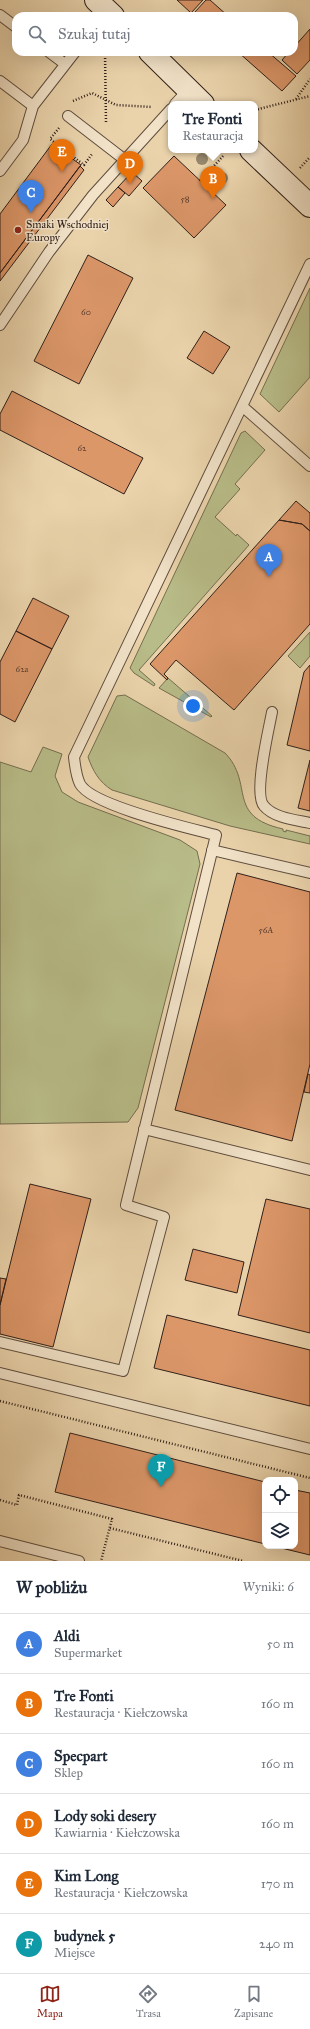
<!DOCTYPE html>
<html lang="pl">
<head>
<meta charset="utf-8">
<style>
	:root { --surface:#fff; --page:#f6f6f7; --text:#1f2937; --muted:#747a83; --line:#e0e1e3; --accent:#8f2418 }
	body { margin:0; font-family:"IM FELL Great Primer",serif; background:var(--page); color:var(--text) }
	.controls { position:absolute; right:12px; bottom:12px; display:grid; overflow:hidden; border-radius:8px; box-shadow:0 4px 16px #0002 }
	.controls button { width:36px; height:36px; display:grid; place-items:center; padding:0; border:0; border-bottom:1px solid var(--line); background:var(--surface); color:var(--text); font:20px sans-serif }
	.you { position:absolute; left:193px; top:706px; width:14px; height:14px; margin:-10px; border:3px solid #fff; border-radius:50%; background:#1a73e8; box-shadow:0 0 0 6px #1a73e833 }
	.badge { display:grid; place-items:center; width:26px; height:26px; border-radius:50%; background:var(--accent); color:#fff; font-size:13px; font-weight:700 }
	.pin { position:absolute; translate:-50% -33px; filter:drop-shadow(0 1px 2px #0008) }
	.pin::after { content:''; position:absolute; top:21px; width:14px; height:12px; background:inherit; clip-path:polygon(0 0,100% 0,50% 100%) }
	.popup { position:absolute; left:168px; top:101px; width:90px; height:52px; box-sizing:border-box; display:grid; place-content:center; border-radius:8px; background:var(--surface); filter:drop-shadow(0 1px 3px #0005); font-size:13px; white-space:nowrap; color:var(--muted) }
	.popup b { font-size:15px; color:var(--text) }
	.popup::after { content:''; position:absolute; left:50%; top:100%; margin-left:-8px; border:8px solid transparent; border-top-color:var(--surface) }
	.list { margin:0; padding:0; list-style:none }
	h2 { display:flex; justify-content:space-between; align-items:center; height:52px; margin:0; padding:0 16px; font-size:17px }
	h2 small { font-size:13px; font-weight:400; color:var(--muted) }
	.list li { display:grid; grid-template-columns:26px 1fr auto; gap:12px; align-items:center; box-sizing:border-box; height:60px; padding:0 16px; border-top:1px solid var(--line) }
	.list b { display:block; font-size:15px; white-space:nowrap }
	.list p { margin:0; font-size:13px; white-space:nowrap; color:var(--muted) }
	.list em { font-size:13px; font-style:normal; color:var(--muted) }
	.icon { flex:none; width:22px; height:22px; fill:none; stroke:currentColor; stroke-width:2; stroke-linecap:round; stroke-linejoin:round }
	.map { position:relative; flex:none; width:310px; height:1561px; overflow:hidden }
	.search { position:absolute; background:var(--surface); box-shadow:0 4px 16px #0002; left:12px; right:12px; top:12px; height:44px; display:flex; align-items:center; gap:10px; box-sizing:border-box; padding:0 14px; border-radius:12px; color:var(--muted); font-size:15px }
	.sheet { height:412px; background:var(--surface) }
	nav { display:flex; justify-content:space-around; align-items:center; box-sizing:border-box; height:56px; border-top:1px solid var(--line); background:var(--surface); font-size:11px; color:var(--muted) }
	nav a { display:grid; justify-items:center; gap:2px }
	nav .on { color:var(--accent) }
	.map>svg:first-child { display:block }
</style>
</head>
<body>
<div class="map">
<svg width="310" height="1561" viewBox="0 0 310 1561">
	<rect width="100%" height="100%" fill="#ead3ab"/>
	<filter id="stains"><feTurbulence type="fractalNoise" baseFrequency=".005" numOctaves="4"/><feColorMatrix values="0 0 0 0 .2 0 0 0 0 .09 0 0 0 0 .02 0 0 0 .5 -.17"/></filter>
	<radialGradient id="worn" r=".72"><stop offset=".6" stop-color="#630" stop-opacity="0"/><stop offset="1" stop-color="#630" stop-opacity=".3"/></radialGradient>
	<!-- green -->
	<path fill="#b8bc88" stroke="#746e51" d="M 310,288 L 310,377 L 279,412 L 260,394 Z
		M 245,431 L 265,450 L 235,484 L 240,489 L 215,517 L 236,536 L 237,534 L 249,545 L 139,670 L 155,684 L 154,686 L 134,673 L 130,668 L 241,433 Z
		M 310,632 L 310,656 L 300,668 L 288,656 Z
		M 168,678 L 212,716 L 211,717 L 159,688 Z
		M 125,695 L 225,753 C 255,784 225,816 283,829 L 283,831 L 286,832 L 286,830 L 310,836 L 310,844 L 230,826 L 112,790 C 99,782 93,771 88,757 L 117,696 Z
		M 43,747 L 62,754 L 55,776 L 62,792 L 78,802 L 180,840 L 197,851 L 200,864 L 138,1108 L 128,1122 L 0,1124 L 0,762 L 31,772 Z"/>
	<!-- building -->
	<path fill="#dc9769" stroke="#30201a" d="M 177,0 L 203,0 L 191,13 Z
		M 206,0 L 210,0 L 228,16 L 197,16 L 194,13 Z
		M 310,29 L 310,60 L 297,74 L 282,60 L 289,52 L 294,52 L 294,47 Z
		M 238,52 L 268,52 L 296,76 L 282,91 Z
		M 52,144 L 81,165 L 0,273 L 0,214 Z
		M 174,156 L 226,205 L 194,238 L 143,188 Z
		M 80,166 L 84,170 L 0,281 L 0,273 Z
		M 132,172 L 142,181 L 129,196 L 118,187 Z
		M 118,187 L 125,193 L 113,207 L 106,200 Z
		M 88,255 L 133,278 L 79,384 L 34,361 Z
		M 204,331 L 230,347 L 213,374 L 187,358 Z
		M 12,391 L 143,458 L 124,494 L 0,430 L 0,414 Z
		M 296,501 L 310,513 L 310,531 L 302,524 L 279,520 Z
		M 279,520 L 302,524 L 310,531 L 310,624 L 234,710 L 176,660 L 164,674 L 168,678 L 167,680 L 150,664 Z
		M 33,598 L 69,616 L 52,649 L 16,631 Z
		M 16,631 L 52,649 L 15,722 L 0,714 L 0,662 Z
		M 310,665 L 310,751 L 287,745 L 304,672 Z
		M 310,760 L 310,811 L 298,808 Z
		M 237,873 L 310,892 L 310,1064 L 292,1141 L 175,1110 Z
		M 308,1074 L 310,1075 L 310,1093 L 304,1092 Z
		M 30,1184 L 91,1199 L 53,1347 L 0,1334 L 0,1305 Z
		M 266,1199 L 310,1209 L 310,1333 L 238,1315 Z
		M 193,1249 L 244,1262 L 237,1293 L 185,1280 Z
		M 0,1278 L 6,1279 L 0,1305 Z
		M 167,1315 L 310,1350 L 310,1406 L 154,1368 Z
		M 70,1433 L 265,1482 L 265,1544 L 55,1492 Z
		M 295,1490 L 310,1493 L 310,1555 L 273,1546 L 295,1546 Z"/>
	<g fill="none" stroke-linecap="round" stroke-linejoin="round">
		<defs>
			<path id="lane" d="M 0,15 L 16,27
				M 49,52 L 65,64
				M 0,81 L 33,106 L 75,52
				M 175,104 L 188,90
				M 68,116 L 125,160
				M 0,171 L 23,140 L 33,106
				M 0,325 L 49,252 L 93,195 L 171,109
				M 242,406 L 310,466
				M 272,712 C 269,729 253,794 264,806 C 274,818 296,820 310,823
				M 212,850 L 310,873
				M 144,1129 L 310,1170
				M 0,1342 L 123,1371 L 164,1217 L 126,1205 L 216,835 C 189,828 92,806 80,784 C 76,776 75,766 74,757 L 310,264
				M 0,1373 L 310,1449
				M 0,1541 L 79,1561"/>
			<path id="secondary" d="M 96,0 L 113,16
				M 150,52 L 203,104
				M 251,150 L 310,206"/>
		</defs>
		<!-- lane casing -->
		<use href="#lane" stroke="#5e4d3e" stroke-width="12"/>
		<!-- secondary casing -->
		<use href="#secondary" stroke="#30201a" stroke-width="24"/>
		<!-- path -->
		<path stroke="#30201a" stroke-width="2.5" stroke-dasharray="1 2" stroke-linecap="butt" d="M 105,52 L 106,124
			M 91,55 L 97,52
			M 296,99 L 310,79
			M 73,101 L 92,93 L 116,105 L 152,107
			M 255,110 L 310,96
			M 59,128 L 50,139 L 84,165 L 92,154
			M 300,168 L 310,157
			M 200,181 L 224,155
			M 0,1401 L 310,1478
			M 0,1500 L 17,1505 L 19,1495 L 112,1519 L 101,1561
			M 110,1528 L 243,1561"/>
		<!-- lane -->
		<use href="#lane" stroke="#f1e2c8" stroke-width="10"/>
		<!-- secondary -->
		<use href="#secondary" stroke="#f1e2c8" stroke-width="22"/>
	</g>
	<!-- trees -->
	<g fill="#96866b">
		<circle cx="202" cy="159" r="6"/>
		<circle cx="222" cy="178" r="6"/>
	</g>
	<!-- markers -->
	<circle fill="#8f2418" stroke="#f1e2c8" stroke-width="1.5" cx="18" cy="230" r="4"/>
	<g text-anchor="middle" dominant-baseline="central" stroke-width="3" stroke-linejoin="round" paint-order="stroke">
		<!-- number labels -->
		<g font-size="9" fill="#5b3e2e">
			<text x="185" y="198">58</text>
			<text x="86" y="311">60</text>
			<text x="82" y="447">62</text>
			<text x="22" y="668">62a</text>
			<text x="266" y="929">56A</text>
		</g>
		<!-- poi labels -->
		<g font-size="11" fill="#30201a" stroke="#f1e2c8" text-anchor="start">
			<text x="26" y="224">Smaki Wschodniej<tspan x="26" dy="13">Europy</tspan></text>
		</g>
	</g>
	<rect width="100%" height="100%" filter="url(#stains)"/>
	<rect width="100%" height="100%" fill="url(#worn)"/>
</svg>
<div class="controls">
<button><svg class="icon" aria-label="locate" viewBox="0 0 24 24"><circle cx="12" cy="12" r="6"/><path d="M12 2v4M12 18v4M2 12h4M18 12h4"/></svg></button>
<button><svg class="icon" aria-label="layers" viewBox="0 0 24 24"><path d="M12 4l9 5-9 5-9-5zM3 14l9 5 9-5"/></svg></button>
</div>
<div class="you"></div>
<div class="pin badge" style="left:269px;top:577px;background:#3f7fe0">A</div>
<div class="pin badge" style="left:213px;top:199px;background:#e8710a">B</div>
<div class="popup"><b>Tre Fonti</b>Restauracja</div>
<div class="pin badge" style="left:31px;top:213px;background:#3f7fe0">C</div>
<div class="pin badge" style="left:130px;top:184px;background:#e8710a">D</div>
<div class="pin badge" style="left:62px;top:172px;background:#e8710a">E</div>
<div class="pin badge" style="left:161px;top:1487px;background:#0f9aa8">F</div>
<div class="search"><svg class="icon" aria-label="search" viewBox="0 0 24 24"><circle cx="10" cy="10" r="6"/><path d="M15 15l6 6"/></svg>Szukaj tutaj</div>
</div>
<section class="sheet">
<h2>W pobliżu<small>Wyniki: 6</small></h2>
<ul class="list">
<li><span class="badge" style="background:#3f7fe0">A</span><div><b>Aldi</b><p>Supermarket</p></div><em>50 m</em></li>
<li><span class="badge" style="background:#e8710a">B</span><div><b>Tre Fonti</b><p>Restauracja · Kiełczowska</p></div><em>160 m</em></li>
<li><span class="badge" style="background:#3f7fe0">C</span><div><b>Specpart</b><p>Sklep</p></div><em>160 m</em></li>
<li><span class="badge" style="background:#e8710a">D</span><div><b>Lody soki desery</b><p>Kawiarnia · Kiełczowska</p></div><em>160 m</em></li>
<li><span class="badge" style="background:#e8710a">E</span><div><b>Kim Long</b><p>Restauracja · Kiełczowska</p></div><em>170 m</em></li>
<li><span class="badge" style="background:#0f9aa8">F</span><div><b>budynek 5</b><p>Miejsce</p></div><em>240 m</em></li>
</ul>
</section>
<nav>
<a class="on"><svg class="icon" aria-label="map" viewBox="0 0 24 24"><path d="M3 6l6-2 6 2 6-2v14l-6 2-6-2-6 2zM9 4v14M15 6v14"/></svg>Mapa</a>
<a><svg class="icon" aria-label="directions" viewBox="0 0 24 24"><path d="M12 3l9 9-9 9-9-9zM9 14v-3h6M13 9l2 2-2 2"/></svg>Trasa</a>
<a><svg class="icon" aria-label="saved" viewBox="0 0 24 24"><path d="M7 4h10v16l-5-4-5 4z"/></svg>Zapisane</a>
</nav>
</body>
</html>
